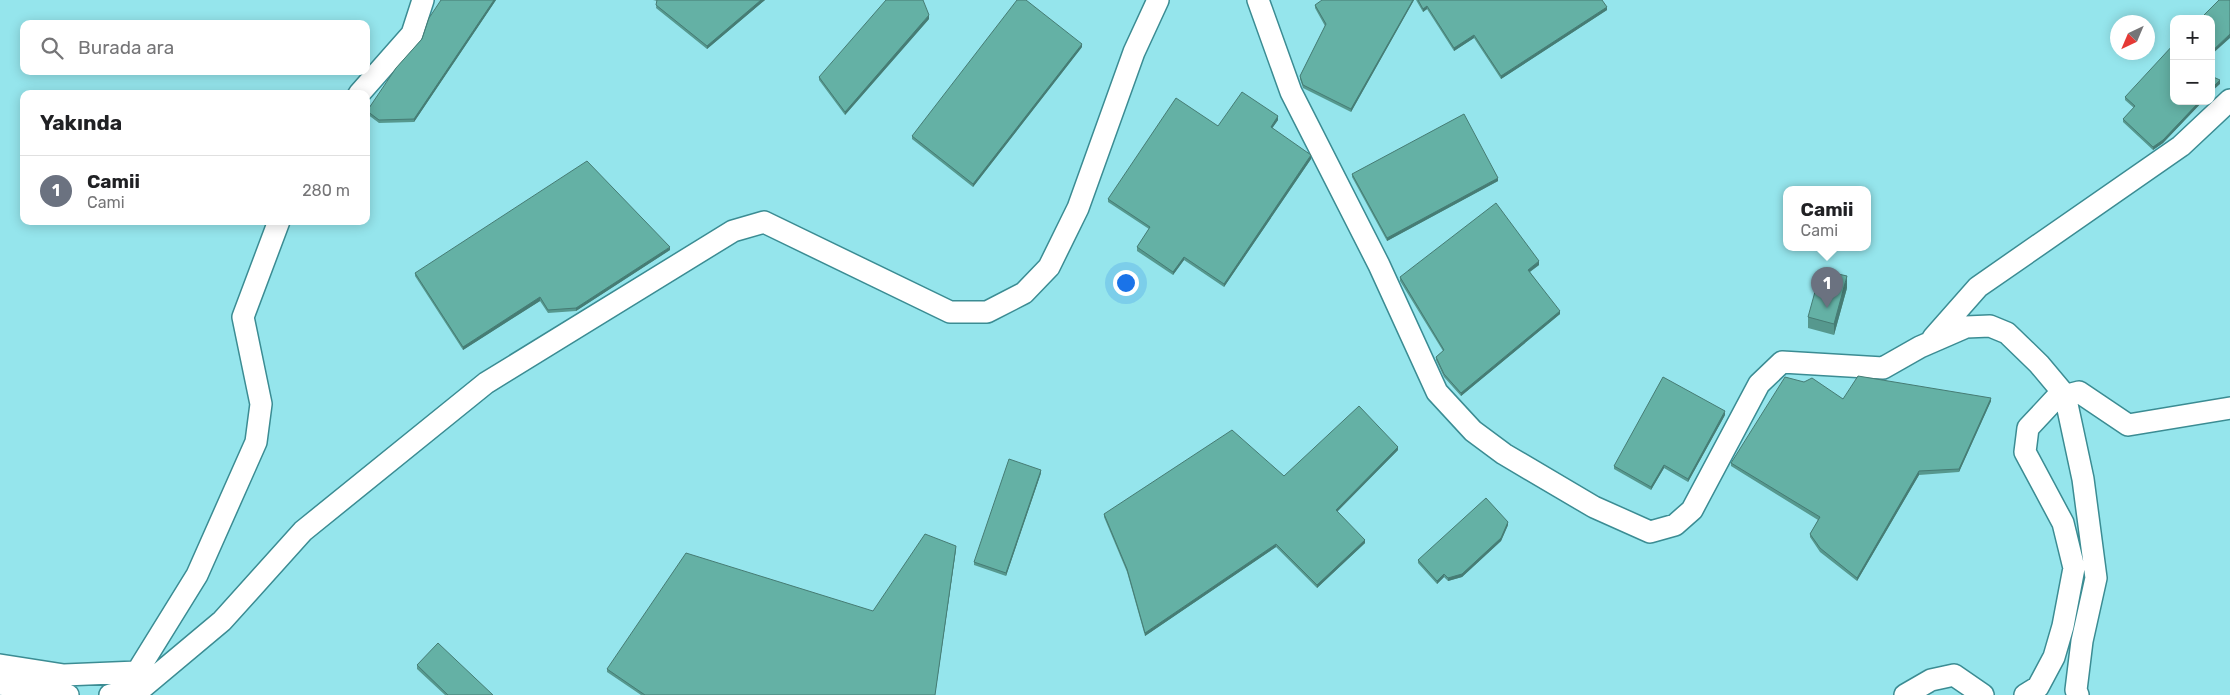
<!DOCTYPE html>
<html lang="tr">
<head>
<meta charset="utf-8">
<style>
	:root { --surface:#fff; --page:#f6f6f6; --text:#202124; --muted:#757577; --line:#e0e0e0; --accent:#b92832 }
	body { margin:0; font-family:Rubik,sans-serif; background:var(--page); color:var(--text) }
	.controls { position:absolute; right:15px; top:15px; display:grid; overflow:hidden; border-radius:10px; box-shadow:0 2px 12px #0003 }
	.controls button { width:45px; height:45px; display:grid; place-items:center; padding:0; border:0; border-bottom:1px solid var(--line); background:var(--surface); color:var(--text); font:25px sans-serif }
	.compass { position:absolute; left:2110px; top:15px; width:45px; height:45px; border-radius:50%; background:var(--surface); box-shadow:0 2px 12px #0003; rotate:224deg }
	.you { position:absolute; left:1125px; top:282px; width:18px; height:18px; margin:-12px; border:4px solid #fff; border-radius:50%; background:#1a73e8; box-shadow:0 0 0 8px #1a73e833 }
	.badge { display:grid; place-items:center; width:32px; height:32px; border-radius:50%; background:var(--accent); color:#fff; font-size:16px; font-weight:700 }
	.pin { position:absolute; translate:-50% -41px; filter:drop-shadow(0 1px 2px #0008) }
	.pin::after { content:''; position:absolute; top:26px; width:18px; height:15px; background:inherit; clip-path:polygon(0 0,100% 0,50% 100%) }
	.popup { position:absolute; left:1783px; top:186px; width:88px; height:65px; box-sizing:border-box; display:grid; place-content:center; border-radius:10px; background:var(--surface); filter:drop-shadow(0 1px 4px #0005); font-size:16px; white-space:nowrap; color:var(--muted) }
	.popup b { font-size:19px; color:var(--text) }
	.popup::after { content:''; position:absolute; left:50%; top:100%; margin-left:-10px; border:10px solid transparent; border-top-color:var(--surface) }
	.list { margin:0; padding:0; list-style:none }
	h2 { display:flex; justify-content:space-between; align-items:center; height:65px; margin:0; padding:0 20px; font-size:21px }
	h2 small { font-size:16px; font-weight:400; color:var(--muted) }
	.list li { display:grid; grid-template-columns:32px 1fr auto; gap:15px; align-items:center; box-sizing:border-box; height:70px; padding:0 20px; border-top:1px solid var(--line) }
	.list b { display:block; font-size:19px; white-space:nowrap }
	.list p { margin:0; font-size:16px; white-space:nowrap; color:var(--muted) }
	.list em { font-size:16px; font-style:normal; color:var(--muted) }
	.icon { flex:none; width:28px; height:28px; fill:none; stroke:currentColor; stroke-width:2; stroke-linecap:round; stroke-linejoin:round }
	.map { position:relative; flex:none; width:2230px; height:695px; overflow:hidden }
	.search { position:absolute; background:var(--surface); box-shadow:0 2px 12px #0003; left:20px; top:20px; width:350px; height:55px; display:flex; align-items:center; gap:12px; box-sizing:border-box; padding:0 18px; border-radius:10px; color:var(--muted); font-size:19px }
	.panel { position:absolute; background:var(--surface); box-shadow:0 2px 12px #0003; left:20px; top:90px; width:350px; height:135px; border-radius:10px }
	.map>svg:first-child { display:block }
</style>
</head>
<body>
<div class="map">
<svg width="2230" height="695" viewBox="0 0 2230 695">
	<rect width="100%" height="100%" fill="#95e5ec"/>
	<g fill="none" stroke-linecap="round" stroke-linejoin="round">
		<defs>
			<path id="minor" d="M 1258,0 L 1291,92 L 1379,265 L 1437,392 L 1473,431 L 1504,454 L 1594,507 L 1650,532 L 1675,525 L 1692,510 L 1759,384 L 1782,362 L 1883,368 L 1920,347 L 1966,327 L 1990,326 L 2007,333 L 2039,364 L 2065,395 L 2083,479 L 2096,578 L 2082,641 L 2076,690 L 2078,695
				M 359,94 L 412,34 L 423,0
				M 1933,338 L 1978,287 L 2181,146 L 2230,100
				M 0,665 L 64,675 L 137,672 L 197,575 L 256,442 L 261,404 L 243,317 L 279,221
				M 0,684 L 68,695
				M 110,695 L 142,688 L 222,621 L 303,531 L 486,383 L 733,231 L 764,222 L 950,312 L 987,312 L 1024,293 L 1049,267 L 1078,208 L 1134,52 L 1158,0
				M 1905,695 L 1931,680 L 1954,675 L 1983,695
				M 2025,695 L 2038,687 L 2054,657 L 2063,626 L 2074,568 L 2063,523 L 2025,452 L 2028,428 L 2056,398 L 2079,392 L 2128,425 L 2230,408"/>
		</defs>
		<!-- minor casing -->
		<use href="#minor" stroke="#3b8c93" stroke-width="24"/>
		<!-- minor -->
		<use href="#minor" stroke="#fff" stroke-width="21"/>
	</g>
	<!-- wall -->
	<path fill="#56988e" d="M 441,0 L 496,0 L 414,122 L 379,123 L 367,114 L 367,111 L 422,39 Z
		M 653,0 L 765,0 L 707,49 L 656,8 L 657,1 Z
		M 1414,0 L 1351,112 L 1303,88 L 1300,79 L 1300,76 L 1325,26 L 1315,8 L 1315,5 Z
		M 1416,0 L 1602,0 L 1607,10 L 1501,79 L 1474,38 L 1454,51 L 1427,9 L 1423,12 Z
		M 929,19 L 845,115 L 819,80 L 819,77 Z
		M 1082,47 L 973,187 L 912,139 L 912,136 Z
		M 2125,97 L 2174,101 L 2203,101 L 2163,143 L 2153,150 L 2123,122 L 2123,119 L 2134,108 L 2125,100 Z
		M 1278,120 L 1272,128 L 1311,159 L 1224,287 L 1184,260 L 1173,275 L 1137,251 L 1137,247 L 1149,229 L 1108,202 L 1108,199 L 1218,126 Z
		M 1352,174 L 1498,181 L 1387,241 L 1352,177 Z
		M 670,250 L 576,311 L 548,313 L 540,301 L 463,350 L 415,276 L 415,273 Z
		M 1539,265 L 1530,272 L 1560,314 L 1461,396 L 1444,377 L 1436,360 L 1436,357 L 1443,351 L 1400,281 L 1400,277 Z
		M 1847,288 L 1834,335 L 1808,328 L 1808,317 Z
		M 1804,382 L 1843,399 L 1991,401 L 1959,472 L 1919,475 L 1857,581 L 1820,552 L 1810,537 L 1810,534 L 1818,520 L 1731,466 L 1731,463 Z
		M 1725,415 L 1688,482 L 1664,468 L 1651,490 L 1614,469 L 1614,466 Z
		M 1398,450 L 1337,511 L 1365,543 L 1317,588 L 1276,547 L 1145,636 L 1127,572 L 1104,517 L 1104,514 L 1284,476 Z
		M 1041,473 L 1006,576 L 974,565 L 974,562 Z
		M 1508,525 L 1501,541 L 1462,577 L 1448,581 L 1444,577 L 1437,584 L 1418,563 L 1418,560 Z
		M 956,549 L 935,695 L 641,695 L 607,672 L 607,669 L 873,611 Z
		M 417,665 L 493,695 L 445,695 L 417,669 Z"/>
	<!-- shaded-wall -->
	<path fill="#467c74" d="M 494,0 L 496,0 L 414,122 L 414,119 Z
		M 761,0 L 765,0 L 707,49 L 707,46 Z
		M 1413,0 L 1414,0 L 1351,112 L 1351,109 Z
		M 1427,6 L 1427,9 L 1423,12 L 1423,9 Z
		M 1607,7 L 1607,10 L 1501,79 L 1501,76 Z
		M 929,15 L 929,19 L 845,115 L 845,112 Z
		M 2230,34 L 2230,38 L 2211,55 L 2211,52 Z
		M 1474,35 L 1474,38 L 1454,51 L 1454,48 Z
		M 1082,44 L 1082,47 L 973,187 L 973,184 Z
		M 2220,80 L 2220,84 L 2211,92 L 2211,89 Z
		M 2200,101 L 2203,101 L 2163,143 L 2153,150 L 2153,147 Z
		M 1278,116 L 1278,120 L 1271,130 L 1271,127 Z
		M 1311,155 L 1311,159 L 1224,287 L 1224,284 Z
		M 1498,178 L 1498,181 L 1387,241 L 1387,238 Z
		M 670,247 L 670,250 L 576,311 L 576,308 Z
		M 1184,257 L 1184,260 L 1173,275 L 1173,272 Z
		M 1539,261 L 1539,265 L 1528,273 L 1528,270 Z
		M 1847,276 L 1847,288 L 1834,335 L 1834,324 Z
		M 540,297 L 540,301 L 463,350 L 463,347 Z
		M 1560,311 L 1560,314 L 1461,396 L 1461,393 Z
		M 1991,398 L 1991,401 L 1959,472 L 1959,469 Z
		M 1725,411 L 1725,415 L 1688,482 L 1688,479 Z
		M 1398,447 L 1398,450 L 1336,513 L 1336,510 Z
		M 1664,465 L 1664,468 L 1651,490 L 1651,487 Z
		M 1041,470 L 1041,473 L 1006,576 L 1006,573 Z
		M 1919,471 L 1919,475 L 1857,581 L 1857,578 Z
		M 1508,522 L 1508,525 L 1501,541 L 1462,577 L 1448,581 L 1448,578 Z
		M 1365,540 L 1365,543 L 1317,588 L 1317,585 Z
		M 1276,544 L 1276,547 L 1145,636 L 1145,633 Z
		M 956,546 L 956,549 L 935,695 Z
		M 1444,574 L 1444,577 L 1437,584 L 1437,581 Z"/>
	<!-- building -->
	<path fill="#64b1a5" stroke="#467c74" d="M 441,0 L 494,0 L 414,119 L 379,120 L 367,111 L 396,68 L 422,39 L 429,18 Z
		M 657,0 L 761,0 L 707,46 L 656,5 Z
		M 886,0 L 923,0 L 929,15 L 845,112 L 819,77 Z
		M 1017,0 L 1026,0 L 1082,44 L 973,184 L 912,136 Z
		M 1322,0 L 1413,0 L 1351,109 L 1303,85 L 1300,76 L 1326,24 L 1315,5 Z
		M 1418,0 L 1602,0 L 1607,7 L 1501,76 L 1474,35 L 1454,48 L 1427,6 L 1423,9 Z
		M 2219,0 L 2230,0 L 2230,34 L 2211,52 L 2211,19 L 2200,19 Z
		M 2174,44 L 2174,101 L 2200,101 L 2163,140 L 2153,147 L 2123,119 L 2135,106 L 2125,97 Z
		M 2211,76 L 2220,80 L 2211,89 Z
		M 1242,92 L 1278,116 L 1271,127 L 1311,155 L 1224,284 L 1184,257 L 1173,272 L 1137,247 L 1150,227 L 1108,199 L 1176,98 L 1218,126 Z
		M 1464,114 L 1498,178 L 1387,238 L 1352,174 Z
		M 587,161 L 670,247 L 576,308 L 548,310 L 540,297 L 463,347 L 415,273 Z
		M 1496,203 L 1539,261 L 1528,270 L 1560,311 L 1461,393 L 1444,374 L 1436,357 L 1444,350 L 1400,277 Z
		M 1821,270 L 1847,276 L 1834,324 L 1808,317 Z
		M 1858,376 L 1991,398 L 1959,469 L 1919,471 L 1857,578 L 1820,548 L 1810,534 L 1820,517 L 1731,463 L 1785,377 L 1804,382 L 1812,378 L 1843,399 Z
		M 1663,377 L 1725,411 L 1688,479 L 1664,465 L 1651,487 L 1614,466 Z
		M 1359,406 L 1398,447 L 1336,510 L 1365,540 L 1317,585 L 1276,544 L 1145,633 L 1127,569 L 1104,514 L 1232,430 L 1284,476 Z
		M 1009,459 L 1041,470 L 1006,573 L 974,562 Z
		M 1486,498 L 1508,522 L 1501,538 L 1462,574 L 1448,578 L 1444,574 L 1437,581 L 1418,560 Z
		M 925,534 L 956,546 L 935,695 L 645,695 L 607,669 L 686,553 L 873,611 Z
		M 438,643 L 493,695 L 448,695 L 417,665 Z"/>
</svg>
<div class="controls">
<button>+</button>
<button>−</button>
</div>
<svg class="compass" viewBox="-18 -18 36 36"><path d="M0-13l5 13h-10z" fill="#e53935"/><path d="M0 13l5-13h-10z" fill="#757577"/></svg>
<div class="you"></div>
<div class="pin badge" style="left:1827px;top:308px;background:#6b7280">1</div>
<div class="popup"><b>Camii</b>Cami</div>
<div class="search"><svg class="icon" aria-label="search" viewBox="0 0 24 24"><circle cx="10" cy="10" r="6"/><path d="M15 15l6 6"/></svg>Burada ara</div>
<section class="panel">
<h2>Yakında<small></small></h2>
<ul class="list">
<li><span class="badge" style="background:#6b7280">1</span><div><b>Camii</b><p>Cami</p></div><em>280 m</em></li>
</ul>
</section>
</div>
</body>
</html>
